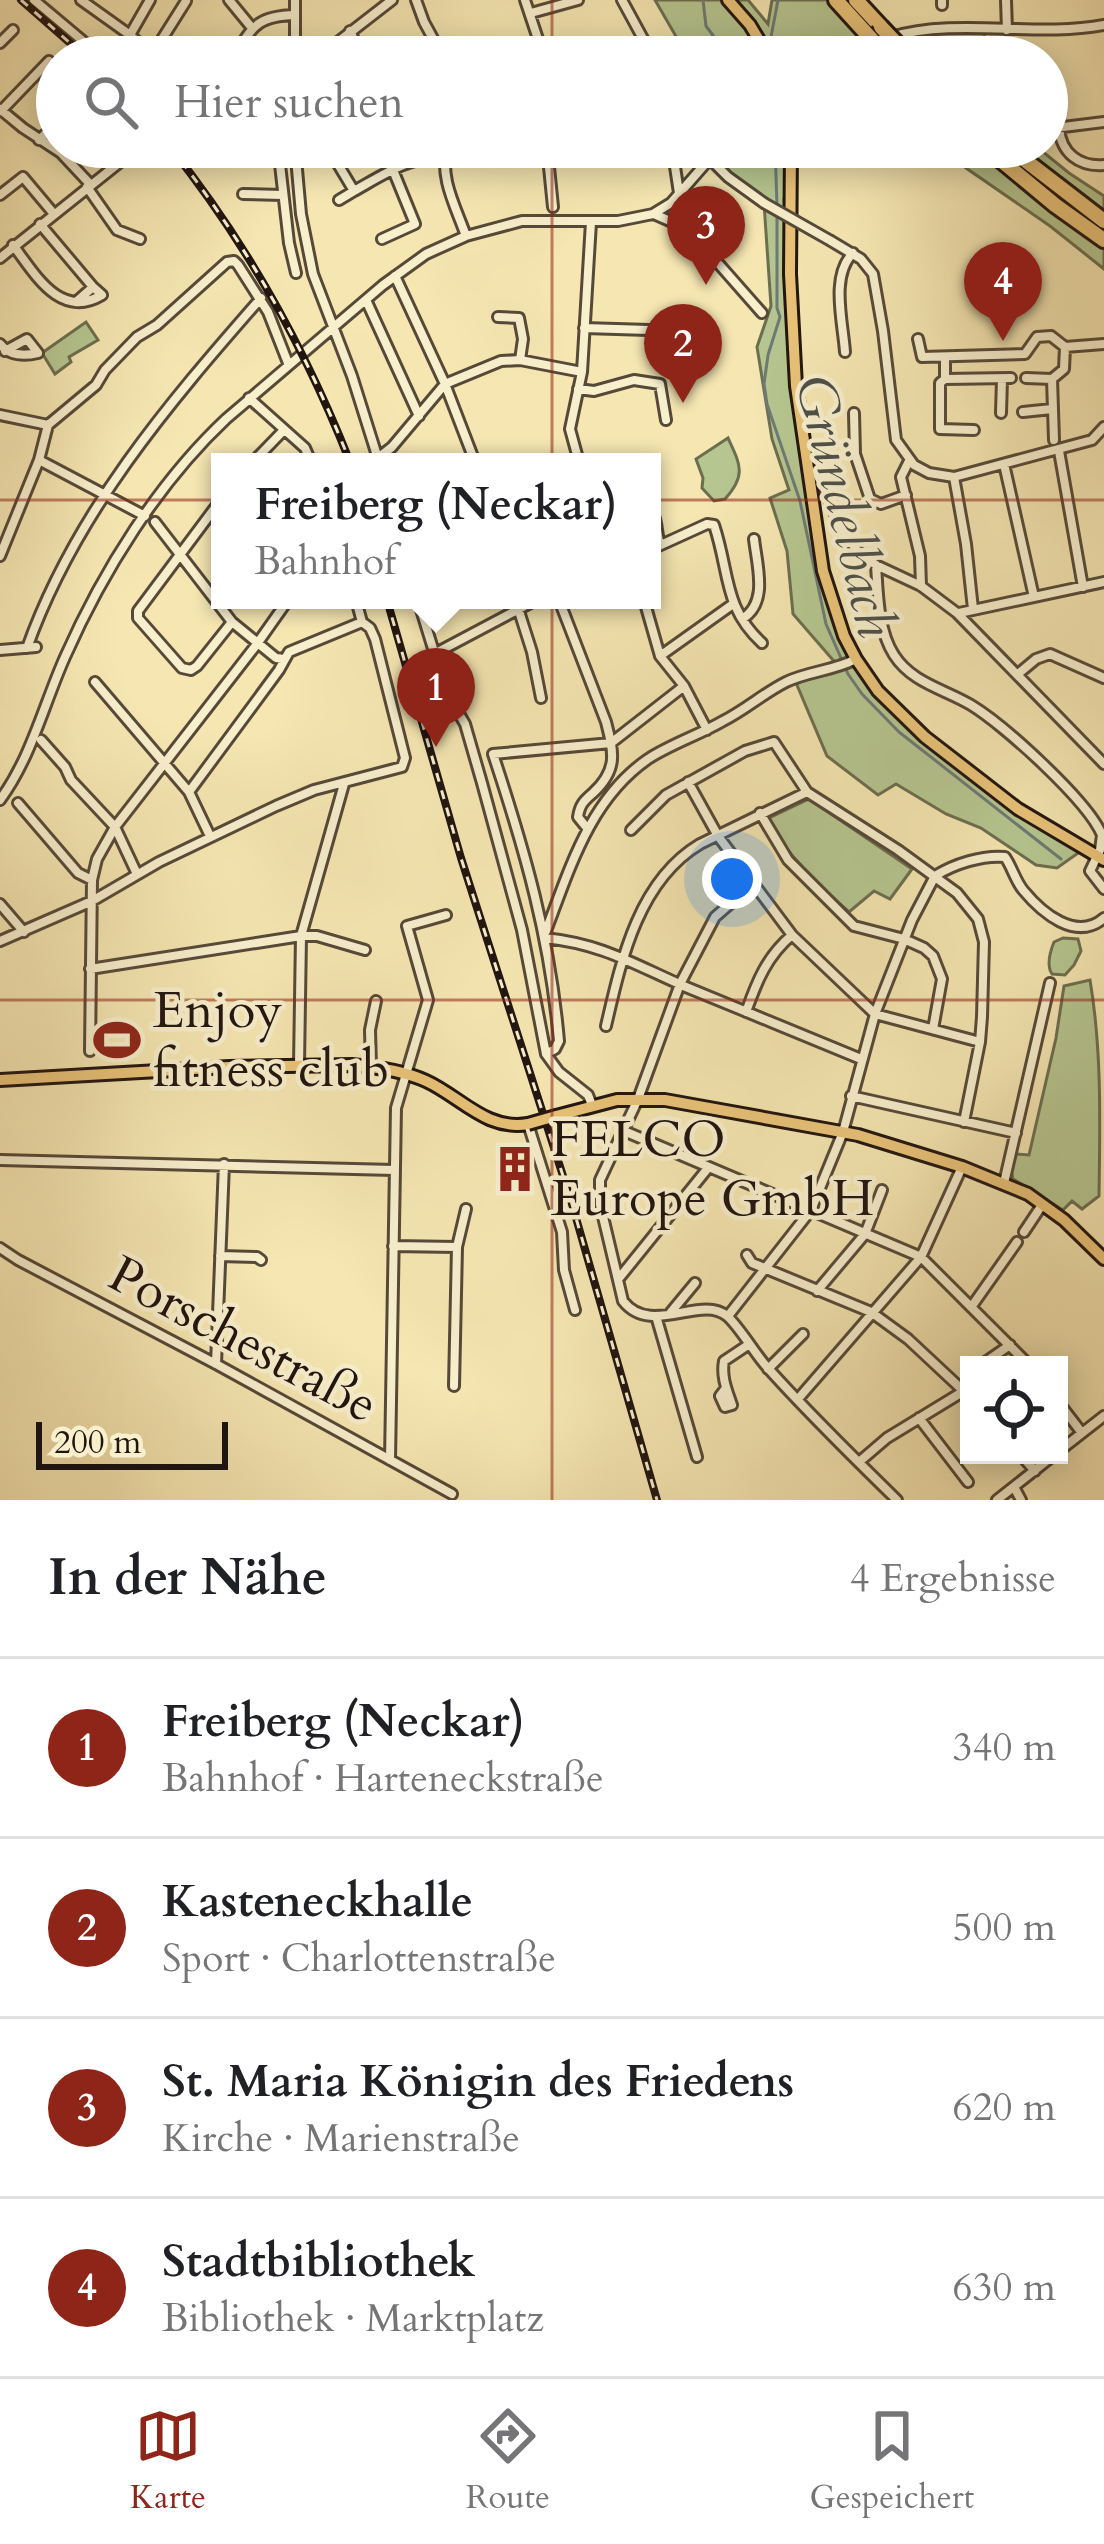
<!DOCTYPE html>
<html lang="de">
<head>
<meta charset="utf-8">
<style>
	:root { --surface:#fff; --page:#f2f2f2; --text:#202124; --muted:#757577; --line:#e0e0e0; --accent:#8f2418 }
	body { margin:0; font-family:Cardo,serif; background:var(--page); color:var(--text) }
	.controls { position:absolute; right:36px; bottom:36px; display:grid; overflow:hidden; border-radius:0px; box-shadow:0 6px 30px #0003 }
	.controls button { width:108px; height:108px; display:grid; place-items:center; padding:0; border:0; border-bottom:3px solid var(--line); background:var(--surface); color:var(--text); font:60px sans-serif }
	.scale { position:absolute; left:36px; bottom:30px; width:192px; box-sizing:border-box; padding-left:12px; border:6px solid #211510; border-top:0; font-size:33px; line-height:42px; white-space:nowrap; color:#211510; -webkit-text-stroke:9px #f8efcd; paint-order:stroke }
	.you { position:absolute; left:732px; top:879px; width:42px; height:42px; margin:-30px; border:9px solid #fff; border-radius:50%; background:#1a73e8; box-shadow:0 0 0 18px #1a73e833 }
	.badge { display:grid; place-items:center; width:78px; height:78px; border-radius:50%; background:var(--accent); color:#fff; font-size:39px; font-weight:700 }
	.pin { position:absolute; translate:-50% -99px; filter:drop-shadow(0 3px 6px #0008) }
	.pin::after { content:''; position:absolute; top:63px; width:42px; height:36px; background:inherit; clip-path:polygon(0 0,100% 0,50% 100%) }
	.popup { position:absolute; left:211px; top:453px; width:450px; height:156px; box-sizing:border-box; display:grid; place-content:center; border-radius:0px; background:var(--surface); filter:drop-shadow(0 3px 9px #0005); font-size:39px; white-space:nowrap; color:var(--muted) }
	.popup b { font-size:45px; color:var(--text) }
	.popup::after { content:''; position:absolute; left:50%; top:100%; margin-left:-24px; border:24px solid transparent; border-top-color:var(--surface) }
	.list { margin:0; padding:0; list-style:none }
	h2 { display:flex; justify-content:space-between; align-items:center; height:156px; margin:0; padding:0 48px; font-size:51px }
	h2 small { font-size:39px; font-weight:400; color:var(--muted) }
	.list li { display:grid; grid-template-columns:78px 1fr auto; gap:36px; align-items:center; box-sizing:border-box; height:180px; padding:0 48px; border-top:3px solid var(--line) }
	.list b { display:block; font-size:45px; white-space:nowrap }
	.list p { margin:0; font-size:39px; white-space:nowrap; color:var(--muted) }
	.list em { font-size:39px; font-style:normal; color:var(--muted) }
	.icon { flex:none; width:66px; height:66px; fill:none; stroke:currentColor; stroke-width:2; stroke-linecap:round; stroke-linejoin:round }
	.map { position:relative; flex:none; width:1104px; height:1500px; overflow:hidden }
	.search { position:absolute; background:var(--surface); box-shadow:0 6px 30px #0003; left:36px; right:36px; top:36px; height:132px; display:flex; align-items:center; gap:30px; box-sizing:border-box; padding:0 42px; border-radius:66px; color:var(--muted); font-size:45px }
	.sheet { height:876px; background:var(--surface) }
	nav { display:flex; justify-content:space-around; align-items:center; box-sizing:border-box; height:168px; border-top:3px solid var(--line); background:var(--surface); font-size:33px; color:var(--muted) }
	nav a { display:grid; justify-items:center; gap:6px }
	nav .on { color:var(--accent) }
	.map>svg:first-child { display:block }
</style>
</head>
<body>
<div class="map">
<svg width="1104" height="1500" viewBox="0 0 1104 1500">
	<rect width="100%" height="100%" fill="#f5e6b2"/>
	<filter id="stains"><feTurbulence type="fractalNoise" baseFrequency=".00167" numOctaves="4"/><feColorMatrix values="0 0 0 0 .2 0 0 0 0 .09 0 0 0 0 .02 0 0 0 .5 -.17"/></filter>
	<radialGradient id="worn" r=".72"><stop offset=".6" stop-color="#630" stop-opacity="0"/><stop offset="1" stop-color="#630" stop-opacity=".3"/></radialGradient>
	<!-- green -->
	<path fill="#b6c690" stroke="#6c6e50" stroke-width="3" d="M 655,0 L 748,0 L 768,24 L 772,0 L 836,0 L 874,42 L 903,33 L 985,30 L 982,56 L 685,57 L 681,45 Z
		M 701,147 L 751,147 L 759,156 L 765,153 L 766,147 L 791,147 L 784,200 L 814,522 L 844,637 L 898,713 L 1081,851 L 1057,868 L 1036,865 L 981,828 L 946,814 L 896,784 L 878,795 L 827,756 L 794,678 L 839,667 L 793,614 L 787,551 L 770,498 L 789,490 L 772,439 L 757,347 L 771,306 L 764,203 L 728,177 L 709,154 L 702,162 Z
		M 943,147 L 1037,147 L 1069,173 L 1104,196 L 1104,269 L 1050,226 L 966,168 Z
		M 86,322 L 98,340 L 69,357 L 71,362 L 55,374 L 42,353 Z
		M 728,438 C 740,464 747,475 725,499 L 714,501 L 702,488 L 703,478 L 696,459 Z
		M 809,799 L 912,869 L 890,899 L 874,891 L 849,912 C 818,885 787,855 767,819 Z
		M 1063,938 L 1078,939 L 1081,951 L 1074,965 L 1065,975 L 1052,974 C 1046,965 1050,952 1054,942 Z
		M 1090,980 C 1102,1051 1100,1123 1099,1196 L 1082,1209 L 1072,1201 L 1063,1210 L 1013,1179 L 1011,1170 L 1015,1154 L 1029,1155 L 1056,1038 L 1064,986 Z"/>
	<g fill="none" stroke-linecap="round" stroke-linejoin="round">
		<!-- stream -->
		<path stroke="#6d7a74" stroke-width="3" d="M 703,0 L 706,26 L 729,57
			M 771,37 L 778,0
			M 775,147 L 777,205
			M 777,215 L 777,308 L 780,317 L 768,355 L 764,384 L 767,404 L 800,501 L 826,624 L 848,674 L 862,694 L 899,732 L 1061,859"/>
		<defs>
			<path id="minor" d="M 34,0 L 102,57
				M 81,0 L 130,35 L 154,57
				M 229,0 L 252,28
				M 416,0 L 424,22 L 443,57
				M 525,0 L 544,57
				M 622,0 L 653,57
				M 1006,0 L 1007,30
				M 942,5 L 942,0
				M 531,13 L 578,0
				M 350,31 L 362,57
				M 130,35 L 150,0
				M 891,37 C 958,17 1035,38 1104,25
				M 0,43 L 13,30
				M 152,55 L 186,1
				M 233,57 C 253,27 256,16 295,15
				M 295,57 L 295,0
				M 324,57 L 334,45 L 392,0
				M 827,57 L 876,41
				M 0,109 L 23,128 L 61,153 L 90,184
				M 1,111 L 49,61
				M 1059,128 C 1061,153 1079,167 1104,165
				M 1047,129 L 1104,122
				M 39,140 L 57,123
				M 274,147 L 278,147 L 289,243 L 296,273
				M 295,147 L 301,214 L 313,274 L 352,376 L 379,462
				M 330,147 L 336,161 L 354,191 C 383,175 410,156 444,157
				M 447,147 C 439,178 456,207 466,236
				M 547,147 L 553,207
				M 672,147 L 679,193
				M 710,159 L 728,177 L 764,203
				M 87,187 L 117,230 L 140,239
				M 243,194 L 283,195
				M 0,195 L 23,177 L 54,214
				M 339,200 L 354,191
				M 654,214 L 688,229 L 762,313
				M 40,224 L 93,287
				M 382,239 L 415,224 L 393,170
				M 831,241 L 861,259 L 873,274 L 883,331 L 896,440 L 914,465 L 929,473 L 954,477 L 1092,440 L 1104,427
				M 13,245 C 35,274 60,320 102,295 L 93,287 L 76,302
				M 0,258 L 139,147
				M 395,276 L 445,384 L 475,462
				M 366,300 L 419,416
				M 498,317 L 519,318 L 523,339 L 520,360
				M 584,328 L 681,331 L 692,322
				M 918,339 L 922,357 L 1025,354 L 1037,337 L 1051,336 L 1065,347 L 1104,344
				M 0,344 C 9,356 25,356 38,353 L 27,339 L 5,351
				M 845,352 C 843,322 830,276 853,253
				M 945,357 L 945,379 L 940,383 L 940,429 L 974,430
				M 1026,378 L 1052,379 L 1064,369 L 1065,347
				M 945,379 L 1011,378
				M 1052,379 L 1054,440
				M 578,389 L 594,391 L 634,380 L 660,384 L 666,420
				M 249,398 L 305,448 L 311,462
				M 1023,412 L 1052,409
				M 854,413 L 855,454 L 870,499 L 881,504 L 906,495
				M 1001,413 L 1002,379
				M 0,415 L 48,425
				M 1059,451 L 1083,587
				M 378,458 L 392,447 L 445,384 L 501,361 L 520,360 L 582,372
				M 39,460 L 145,516
				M 909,461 L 901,477 L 920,556 L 921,586
				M 253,462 L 283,431
				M 579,462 L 570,429 L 582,372 L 591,222
				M 1004,464 L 1034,597
				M 808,472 L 817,475 L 823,485 L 840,526 L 858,552 L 876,565 L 921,586 L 957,613 L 1104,764
				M 954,477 L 966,544 L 973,609
				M 220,501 L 138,611 L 138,618 L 182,668 L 191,670 L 197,666 L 232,622
				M 652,510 C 658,523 656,532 660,545
				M 155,522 L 232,622 L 276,658 L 284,659
				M 652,549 L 707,524 L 714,525 C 730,573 723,607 762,643
				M 0,556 L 39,460 L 48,425 L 96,385 L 105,370 L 137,337 L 157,325 L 227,262 L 234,261 L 238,265 L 268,312 L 288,363
				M 876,565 C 878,594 878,630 894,655 C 912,683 944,689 971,705 C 1004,725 1088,801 1102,835 L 1100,850 L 1090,871 L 1104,889
				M 356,600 L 362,622
				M 418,600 L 446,691 L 465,724 L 482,783 L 522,930 L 546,1054 L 559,1072 L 588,1095 L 592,1105
				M 559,600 L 606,722 C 614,753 618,770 593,793 C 584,801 580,804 578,817 L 587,828
				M 644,600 L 660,656 L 684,686 L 707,730
				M 518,608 L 532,652 L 541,698
				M 959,613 L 1104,582
				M 742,619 C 769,603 757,566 754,539
				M 27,648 C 75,513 168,404 261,298
				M 0,650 L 36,647
				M 434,654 L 536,600
				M 660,656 L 733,604
				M 1018,674 L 1036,659 L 1050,654 L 1104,678
				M 95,682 L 189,792 L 210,836
				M 41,740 L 65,767 L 71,780 L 115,827 L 137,874
				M 688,782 L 718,836 L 792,935 L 875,1014 L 980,1042
				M 189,792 L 279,670 L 289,652 L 362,622
				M 0,800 C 31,758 44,704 65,657 C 103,571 158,483 226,419 L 383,285 L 426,254 L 466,236 L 522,221 L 618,221 L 653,214 L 671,203 L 720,147
				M 18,803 L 78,873 L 92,880
				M 760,813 L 788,860 L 854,926 L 904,939 L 924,948 L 933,956 L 942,979 L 933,1029
				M 631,830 L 666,795 L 745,751 L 774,742 L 807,792 L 898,850 L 957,893 L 978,919 L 984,942 L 982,1017 L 980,1042 L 964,1122
				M 935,876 C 954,864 982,855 1005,857 C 1012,867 1015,880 1023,890 C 1042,913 1076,942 1104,918
				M 754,883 L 715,917 L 680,984 L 638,1099 L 600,1180 L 600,1204 L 623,1301 C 651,1337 701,1294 727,1316 C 739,1326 755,1354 767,1367 C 808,1413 853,1457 897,1500
				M 0,904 L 24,932
				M 546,931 C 570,868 590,799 648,759 C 671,744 699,735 723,721 C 745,710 764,693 786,682 C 809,671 833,671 856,659
				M 545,938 C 603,944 635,965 686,987 C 744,1011 803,1035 861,1059
				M 0,941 L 92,901 L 159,862 L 276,806 L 314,790 L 402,767 L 405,758 L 375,639 L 370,628 L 362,622
				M 90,969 L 301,936 L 317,936 L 365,950
				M 746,1012 C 757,981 767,956 792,935
				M 606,1026 C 621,961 638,881 700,844 L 807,792
				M 90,1051 L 92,880 L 97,859 L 115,827 L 257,644 L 288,600
				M 546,1054 L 555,1049 L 559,1041 C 550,938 525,851 493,754 L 611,743 L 684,686
				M 299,1065 L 301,936 L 344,784
				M 371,1067 L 370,1030 L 376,1001
				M 851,1096 L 1016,1133
				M 528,1124 L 562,1232 L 564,1270 L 575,1310
				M 624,1131 L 921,1257 L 1029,1365
				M 0,1160 L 394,1170
				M 1004,1183 L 1050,983
				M 1024,1232 L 1042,1205
				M 393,1246 L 457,1247
				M 0,1248 L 18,1260 L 216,1364 L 452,1494
				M 747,1255 L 752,1263 L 871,1312 L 908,1339 L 969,1396
				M 220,1256 L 257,1257 L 261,1260
				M 620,1277 L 708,1168
				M 817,1291 L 865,1234 L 882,1190
				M 972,1306 L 1017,1242
				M 671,1312 L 695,1283
				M 656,1316 L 697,1457
				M 728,1316 L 811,1210 L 843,1132 L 875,1014 L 912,920 L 935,876
				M 216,1364 L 224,1164
				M 981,1365 L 1010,1345
				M 768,1369 L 803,1334
				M 454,1386 L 457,1247 L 466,1209
				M 726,1388 L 720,1396 L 725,1407 L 732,1405 C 727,1390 721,1377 724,1361 L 748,1345
				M 798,1399 L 921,1257 L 962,1167
				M 1059,1403 L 1082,1433
				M 919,1418 L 968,1482
				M 1059,1451 L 1104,1416
				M 1021,1455 L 1035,1471
				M 390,1460 L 396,1108 L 428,1000 L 407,926 L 446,915
				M 859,1462 L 887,1438 L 964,1391
				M 1014,1487 L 1021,1500
				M 997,1500 L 1054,1455"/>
			<path id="major" d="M 728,0 L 750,25 L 769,57
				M 791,147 L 790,274 L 796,386 L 823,571 L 844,636 L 856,659 L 878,691 L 925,737 L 1018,809 L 1104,860
				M 0,1080 L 229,1067 L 352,1065 C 376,1067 404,1071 426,1081 C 461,1097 486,1131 528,1124
				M 556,1116 L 617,1100 L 665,1100 L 858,1135 L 962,1167 L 1028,1194 L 1064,1220 L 1104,1259"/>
			<path id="highway" d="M 836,0 L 865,32
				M 856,0 L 881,27
				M 985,147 L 1055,205 L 1104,240
				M 1008,147 L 1104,221"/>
		</defs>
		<!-- minor casing -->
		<use href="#minor" stroke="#564938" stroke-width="14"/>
		<!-- major casing -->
		<use href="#major" stroke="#211510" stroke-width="16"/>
		<!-- highway casing -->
		<use href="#highway" stroke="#211510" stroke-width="20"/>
		<!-- minor -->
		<use href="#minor" stroke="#f8efcd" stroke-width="8"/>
		<!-- major -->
		<use href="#major" stroke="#eac379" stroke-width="10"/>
		<!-- highway -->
		<use href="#highway" stroke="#eac379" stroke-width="14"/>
		<defs>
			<path id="rail" d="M 21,0 L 86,57
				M 170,147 C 246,242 305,348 350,462
				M 387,600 L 461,858 L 572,1204 L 657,1500"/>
		</defs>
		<!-- rail casing -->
		<use href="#rail" stroke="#211510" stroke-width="8"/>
		<!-- rail -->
		<use href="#rail" stroke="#f8efcd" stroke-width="3" stroke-dasharray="9" stroke-linecap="butt"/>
		<defs>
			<path id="minor-bridge" d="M 764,203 L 831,241"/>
			<path id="major-bridge" d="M 528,1124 L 556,1116"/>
			<path id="highway-bridge" d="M 881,27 L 901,48
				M 865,32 L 884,53"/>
		</defs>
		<!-- minor-bridge casing -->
		<use href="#minor-bridge" stroke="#564938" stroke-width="14" stroke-linecap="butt"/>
		<!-- major-bridge casing -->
		<use href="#major-bridge" stroke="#211510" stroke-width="16" stroke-linecap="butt"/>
		<!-- highway-bridge casing -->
		<use href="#highway-bridge" stroke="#211510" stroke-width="20" stroke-linecap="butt"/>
		<!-- minor-bridge -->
		<use href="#minor-bridge" stroke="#f8efcd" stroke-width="8"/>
		<!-- major-bridge -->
		<use href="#major-bridge" stroke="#eac379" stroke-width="10"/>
		<!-- highway-bridge -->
		<use href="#highway-bridge" stroke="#eac379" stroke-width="14"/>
	</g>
	<!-- grid -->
	<path fill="none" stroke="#8f2418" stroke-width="3" stroke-opacity="0.55" d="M 552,0 L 552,57M 552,147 L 552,1500M 0,500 L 1104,500M 0,1000 L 1104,1000"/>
	<!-- icons -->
	<defs>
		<symbol id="stadium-bare" viewBox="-9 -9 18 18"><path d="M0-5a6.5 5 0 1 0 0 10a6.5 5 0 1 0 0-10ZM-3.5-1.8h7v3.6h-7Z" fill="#8f2418" stroke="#f8efcd" stroke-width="2.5" paint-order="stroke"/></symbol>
		<symbol id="building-bare" viewBox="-9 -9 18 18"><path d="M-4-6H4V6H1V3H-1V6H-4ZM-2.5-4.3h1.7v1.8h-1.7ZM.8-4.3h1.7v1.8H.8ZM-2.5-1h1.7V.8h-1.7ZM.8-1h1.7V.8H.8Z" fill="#8f2418" stroke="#f8efcd" stroke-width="2.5" paint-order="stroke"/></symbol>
	</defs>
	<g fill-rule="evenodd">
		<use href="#stadium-bare" x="84" y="1007" width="66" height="66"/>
		<use href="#building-bare" x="482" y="1136" width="66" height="66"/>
	</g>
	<g text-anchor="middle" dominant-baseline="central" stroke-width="9" stroke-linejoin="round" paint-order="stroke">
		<!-- poi labels -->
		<g font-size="51" fill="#211510" stroke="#f8efcd" text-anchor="start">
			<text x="153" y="1011">Enjoy<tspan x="153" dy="59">fitness club</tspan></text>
			<text x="551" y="1140">FELCO<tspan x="551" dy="59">Europe GmbH</tspan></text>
		</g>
		<!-- street labels -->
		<g font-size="51" fill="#211510" stroke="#f8efcd">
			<text transform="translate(243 1340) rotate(28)">Porschestraße</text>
		</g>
		<!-- water labels -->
		<g font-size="54" font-style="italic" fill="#4d504a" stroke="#f8efcd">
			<text transform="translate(844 506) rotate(76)">Gründelbach</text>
		</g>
	</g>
	<rect width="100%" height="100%" filter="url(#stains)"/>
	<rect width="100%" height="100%" fill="url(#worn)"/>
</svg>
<div class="controls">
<button><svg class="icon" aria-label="locate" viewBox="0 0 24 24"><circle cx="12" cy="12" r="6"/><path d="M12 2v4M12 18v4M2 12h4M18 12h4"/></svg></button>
</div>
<div class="scale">200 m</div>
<div class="you"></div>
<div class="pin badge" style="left:436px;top:747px">1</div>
<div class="popup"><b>Freiberg (Neckar)</b>Bahnhof</div>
<div class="pin badge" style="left:683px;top:403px">2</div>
<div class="pin badge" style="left:706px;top:285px">3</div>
<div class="pin badge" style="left:1003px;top:341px">4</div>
<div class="search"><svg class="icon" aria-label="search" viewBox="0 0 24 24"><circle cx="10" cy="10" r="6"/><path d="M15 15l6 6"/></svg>Hier suchen</div>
</div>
<section class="sheet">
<h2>In der Nähe<small>4 Ergebnisse</small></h2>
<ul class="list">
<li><span class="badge">1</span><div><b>Freiberg (Neckar)</b><p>Bahnhof · Harteneckstraße</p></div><em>340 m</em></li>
<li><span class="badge">2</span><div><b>Kasteneckhalle</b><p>Sport · Charlottenstraße</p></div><em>500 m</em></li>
<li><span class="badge">3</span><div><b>St. Maria Königin des Friedens</b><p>Kirche · Marienstraße</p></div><em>620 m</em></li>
<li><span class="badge">4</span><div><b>Stadtbibliothek</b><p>Bibliothek · Marktplatz</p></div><em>630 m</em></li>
</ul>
</section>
<nav>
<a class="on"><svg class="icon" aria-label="map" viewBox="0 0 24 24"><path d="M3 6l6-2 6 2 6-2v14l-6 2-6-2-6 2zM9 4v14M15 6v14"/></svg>Karte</a>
<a><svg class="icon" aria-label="directions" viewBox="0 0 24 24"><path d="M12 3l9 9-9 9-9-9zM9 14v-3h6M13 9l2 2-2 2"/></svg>Route</a>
<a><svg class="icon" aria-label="saved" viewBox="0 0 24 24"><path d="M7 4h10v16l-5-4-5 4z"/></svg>Gespeichert</a>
</nav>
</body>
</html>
